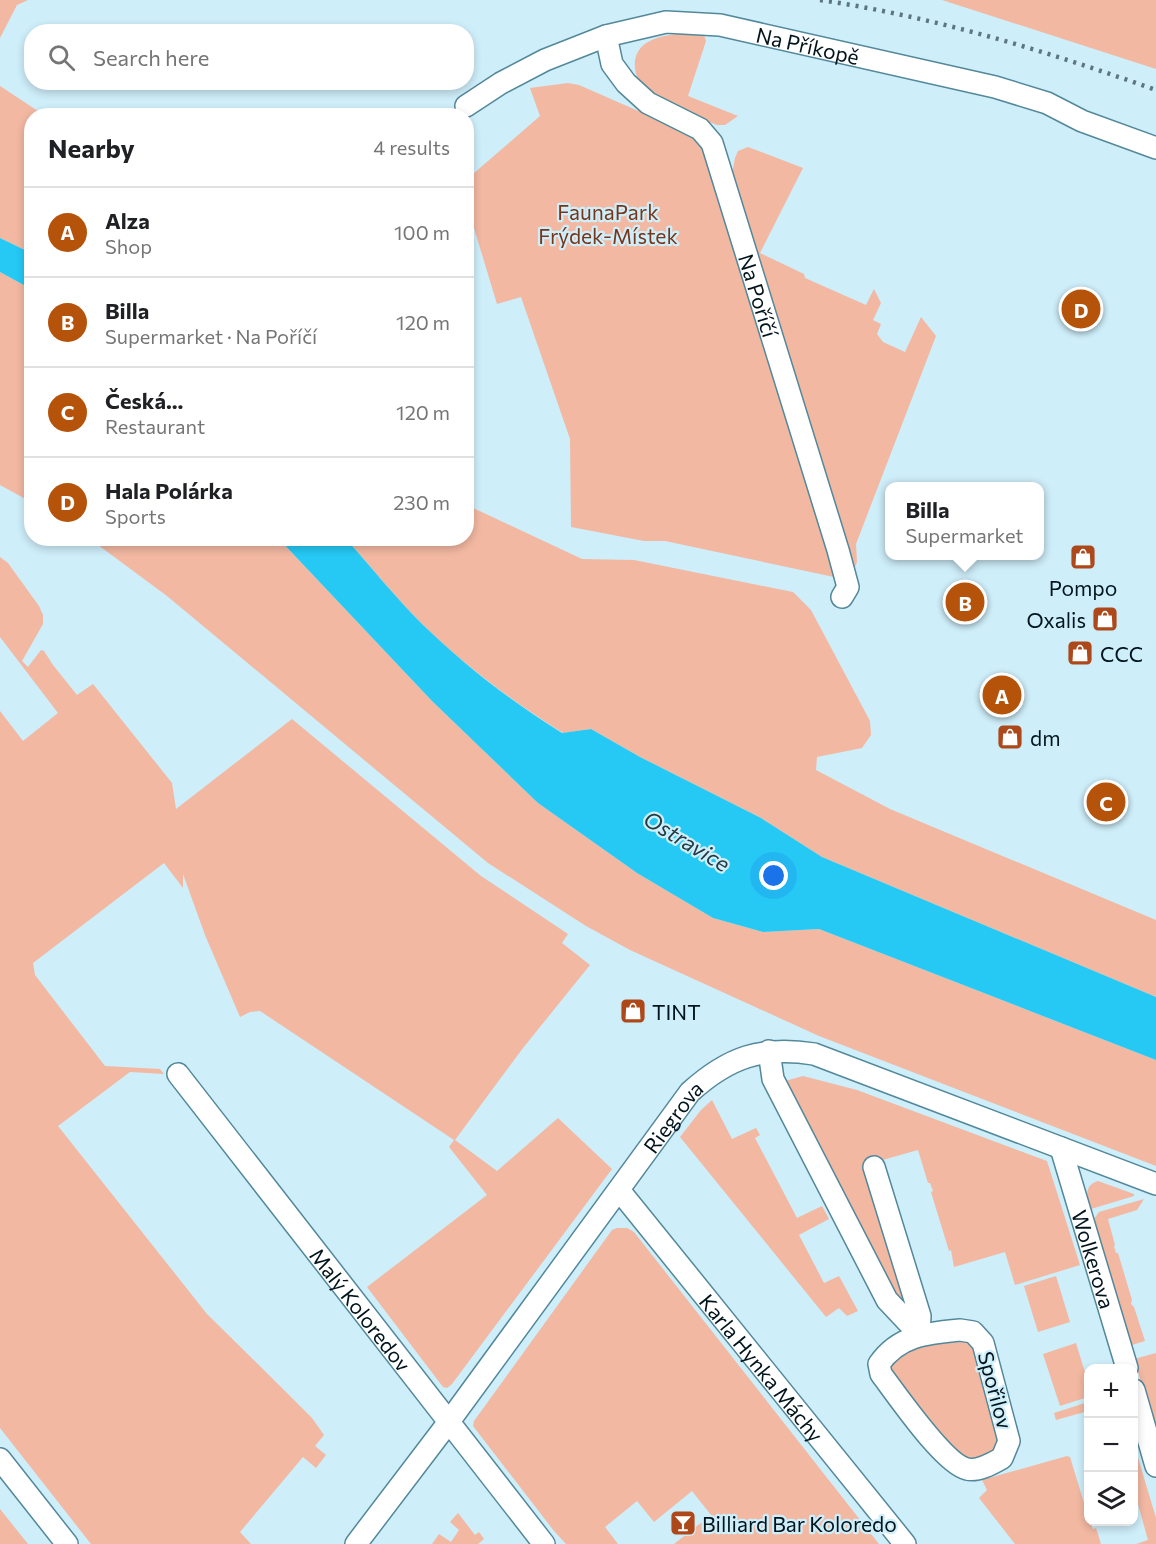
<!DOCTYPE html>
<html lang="en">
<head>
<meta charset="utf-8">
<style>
	:root { --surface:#fff; --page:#f2f2f2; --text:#202124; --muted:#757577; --line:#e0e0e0; --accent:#b45309 }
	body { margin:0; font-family:Commissioner,sans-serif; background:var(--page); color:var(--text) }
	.controls { position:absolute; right:18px; bottom:18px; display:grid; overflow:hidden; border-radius:12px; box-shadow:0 3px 9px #0003 }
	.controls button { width:54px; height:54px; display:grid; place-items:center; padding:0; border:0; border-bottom:2px solid var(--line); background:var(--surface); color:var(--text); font:30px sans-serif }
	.you { position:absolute; left:774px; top:876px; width:21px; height:21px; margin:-15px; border:4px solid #fff; border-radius:50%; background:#1a73e8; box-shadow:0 0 0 9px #1a73e833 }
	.badge { display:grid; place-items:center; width:39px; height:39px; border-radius:50%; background:var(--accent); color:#fff; font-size:20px; font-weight:700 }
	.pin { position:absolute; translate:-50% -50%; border:3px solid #fff; box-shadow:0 2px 6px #0006 }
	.popup { position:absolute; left:885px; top:482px; width:159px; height:78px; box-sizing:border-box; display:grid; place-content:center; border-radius:12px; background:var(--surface); filter:drop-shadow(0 2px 4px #0005); font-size:20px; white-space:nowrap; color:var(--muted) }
	.popup b { font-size:22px; color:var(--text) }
	.popup::after { content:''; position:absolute; left:50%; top:100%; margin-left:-12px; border:12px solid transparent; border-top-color:var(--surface) }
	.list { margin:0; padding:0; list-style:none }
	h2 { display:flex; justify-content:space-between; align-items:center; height:78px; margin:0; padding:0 24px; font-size:26px }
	h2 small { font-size:20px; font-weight:400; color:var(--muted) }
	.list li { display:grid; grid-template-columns:39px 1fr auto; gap:18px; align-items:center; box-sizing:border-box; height:90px; padding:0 24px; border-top:2px solid var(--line) }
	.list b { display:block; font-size:22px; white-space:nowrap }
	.list p { margin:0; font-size:20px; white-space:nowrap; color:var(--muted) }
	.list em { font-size:20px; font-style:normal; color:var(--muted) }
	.icon { flex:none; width:33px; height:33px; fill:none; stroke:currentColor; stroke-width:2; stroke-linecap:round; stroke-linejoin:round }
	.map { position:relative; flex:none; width:1156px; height:1544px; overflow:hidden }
	.search { position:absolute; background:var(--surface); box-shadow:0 3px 9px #0003; left:24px; top:24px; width:450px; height:66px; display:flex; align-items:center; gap:15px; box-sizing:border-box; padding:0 21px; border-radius:24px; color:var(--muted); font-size:22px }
	.panel { position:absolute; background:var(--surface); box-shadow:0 3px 9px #0003; left:24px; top:108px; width:450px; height:438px; border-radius:24px }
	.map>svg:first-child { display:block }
</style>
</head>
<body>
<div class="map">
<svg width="1156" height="1544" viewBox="0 0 1156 1544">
	<rect width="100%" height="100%" fill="#ceeefa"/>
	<!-- green -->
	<path fill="#f2b8a2" d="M 0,0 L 28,0 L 17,5 L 0,38 Z
		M 942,0 L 1156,0 L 1156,69 Z
		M 686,33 L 704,35 L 706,41 L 688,96 L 738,116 L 725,125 L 717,125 C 698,117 675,111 657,101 C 636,89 623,54 650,41 C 661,35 674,35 686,33 Z
		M 568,83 L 579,85 L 700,138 L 837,575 L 834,577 L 665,541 L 644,541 L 571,527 L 570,439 L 521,297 L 497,304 L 467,205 L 466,180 L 540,116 L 530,88 Z
		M 0,86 L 44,115 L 32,116 L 31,253 L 0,238 Z
		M 748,147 L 803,168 L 760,253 L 804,274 L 805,278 L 866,305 L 874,289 L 881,303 L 873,320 L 881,324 L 877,334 L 883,342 L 905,352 L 921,317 L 936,336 L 856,544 L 857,562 L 852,574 L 732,174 L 735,158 L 738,151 Z
		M 0,272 L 31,289 L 31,502 L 0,485 Z
		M 471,507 L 582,559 L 634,560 L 793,592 L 811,610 L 870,721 L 871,735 L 862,748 L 817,757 L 816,770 L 890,809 L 1156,920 L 1156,997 L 822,857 L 761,818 L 640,757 L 591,729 L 563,733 C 513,702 464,665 422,624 C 395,597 371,567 346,539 L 466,538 L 467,511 Z
		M 90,539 L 279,539 L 432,701 L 538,803 L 637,873 L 713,918 L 763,932 L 819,929 L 1156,1060 L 1156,1166 L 819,1036 L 630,950 L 586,926 L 488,863 L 167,596 Z
		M 0,557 L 8,563 L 39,606 L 43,615 L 43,624 L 22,661 L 28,667 L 41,650 L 44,651 L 53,665 L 77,695 L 93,684 L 172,783 L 176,809 L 292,719 L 481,876 L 568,934 L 562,943 L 590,965 L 523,1048 L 455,1140 L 497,1171 L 558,1118 L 612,1169 L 452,1384 L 447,1388 L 443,1387 L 367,1287 L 487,1195 L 449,1147 L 454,1140 L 260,1011 L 250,1012 L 240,1017 L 205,935 L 183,874 L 183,888 L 164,863 L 33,963 L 35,975 L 105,1066 L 160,1069 L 164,1074 L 130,1072 L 58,1126 L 207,1314 L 282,1388 L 312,1418 L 324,1435 L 315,1446 L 326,1455 L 316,1468 L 303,1457 L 240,1532 L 251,1544 L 91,1544 L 0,1428 L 0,711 L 23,741 L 58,713 L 0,637 Z
		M 803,1076 L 857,1090 L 1047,1161 L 1080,1265 L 1015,1285 L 1005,1252 L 954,1267 L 951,1250 L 949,1251 L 931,1192 L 933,1191 L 930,1183 L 928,1183 L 918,1150 L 879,1161 L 911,1306 L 898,1302 L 785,1081 Z
		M 712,1100 L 732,1139 L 756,1128 L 760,1135 L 755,1138 L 797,1218 L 822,1206 L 829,1219 L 799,1235 L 824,1283 L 839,1276 L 858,1311 L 847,1316 L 839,1308 L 826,1317 L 680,1137 L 701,1110 Z
		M 1098,1181 L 1134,1194 L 1134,1196 L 1091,1209 C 1087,1197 1083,1186 1098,1181 Z
		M 1144,1199 L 1137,1210 L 1108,1219 L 1115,1245 L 1114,1246 L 1116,1253 L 1118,1253 L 1132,1300 L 1131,1304 L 1134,1307 L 1145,1341 L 1132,1345 L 1094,1219 L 1099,1212 Z
		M 617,1228 L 627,1228 L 634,1232 L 879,1544 L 674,1544 L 711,1515 L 692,1491 L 654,1522 L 637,1501 L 605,1527 L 618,1544 L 566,1544 L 554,1531 L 473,1426 L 474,1421 L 612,1230 Z
		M 1056,1276 L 1070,1322 L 1038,1332 L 1024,1286 Z
		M 966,1342 L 977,1347 L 1002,1431 L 995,1452 L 966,1464 L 889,1379 L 889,1363 L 909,1350 L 941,1343 Z
		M 1076,1343 L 1088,1382 L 1088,1397 L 1060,1406 L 1043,1354 Z
		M 1156,1353 L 1156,1431 L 1134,1359 Z
		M 1088,1402 L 1088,1411 L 1056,1420 L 1054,1413 Z
		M 1134,1444 L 1156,1518 L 1156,1544 L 1136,1544 L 1148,1540 L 1134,1490 Z
		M 1067,1456 L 1070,1457 L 1088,1516 L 1088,1522 L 1090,1522 L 1093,1529 L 1096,1528 L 1101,1544 L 1015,1544 L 979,1498 L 987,1490 L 982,1480 Z
		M 0,1509 L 28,1544 L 0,1544 Z
		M 458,1513 L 475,1535 L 479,1532 L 484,1539 L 478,1544 L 432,1544 L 439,1534 L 451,1542 L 459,1530 L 450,1522 Z"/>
	<!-- water -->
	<path fill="#25c9f4" d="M 0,238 L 31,253 L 31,289 L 0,272 Z
		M 279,539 L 346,539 C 371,567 395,597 422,624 C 464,665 512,702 562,733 L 591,729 L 640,757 L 761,818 L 822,857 L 1156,997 L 1156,1060 L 819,929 L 763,932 L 713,918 L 637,873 L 538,803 L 432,701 Z"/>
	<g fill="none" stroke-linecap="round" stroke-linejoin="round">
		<defs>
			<g id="minor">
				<path id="s1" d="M 606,36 L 612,64 L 626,83 L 648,103 L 700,129 L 712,143 L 838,550 L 848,587 L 842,597"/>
				<path id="s2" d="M 466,106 L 501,83 L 545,60 L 606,36 L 666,22 L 720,25 L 995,87 L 1047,103 L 1082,121 L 1156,148"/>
				<path d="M 769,1051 L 773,1079 L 887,1300 L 919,1334 L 920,1316 L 874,1167"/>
				<path id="s3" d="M 178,1074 L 544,1544"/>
				<path id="s4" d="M 1061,1148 L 1127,1368"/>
				<path id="s5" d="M 619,1190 L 905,1544"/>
				<path d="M 960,1330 L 973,1332 L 983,1343 L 1009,1441 L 1002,1458 C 993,1463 978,1472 967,1469 C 944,1464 897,1395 881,1374 L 879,1364 C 899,1335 928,1333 960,1330 Z"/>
				<path d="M 1134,1390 L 1156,1466"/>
				<path d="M 0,1459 L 67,1544"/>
				<path id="s6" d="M 356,1544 L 448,1423 L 690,1092 C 729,1057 761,1046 814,1054 L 1156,1184"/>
			</g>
		</defs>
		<!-- minor casing -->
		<use href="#minor" stroke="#53889a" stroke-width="24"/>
		<!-- minor -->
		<use href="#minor" stroke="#fff" stroke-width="21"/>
		<!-- rail -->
		<path stroke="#5c757f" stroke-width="4.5" stroke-dasharray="3 6" stroke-linecap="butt" d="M 820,0 C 935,17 1046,51 1156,90"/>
	</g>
	<!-- icons -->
	<defs>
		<symbol id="shop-square" viewBox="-11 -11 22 22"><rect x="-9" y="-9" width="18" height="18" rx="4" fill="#ad481a" stroke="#ceeefa"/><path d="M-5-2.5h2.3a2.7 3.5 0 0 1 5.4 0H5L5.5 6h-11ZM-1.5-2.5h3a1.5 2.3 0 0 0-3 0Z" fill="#fff"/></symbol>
		<symbol id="bar-square" viewBox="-11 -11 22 22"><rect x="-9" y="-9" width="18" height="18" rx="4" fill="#ad481a" stroke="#ceeefa"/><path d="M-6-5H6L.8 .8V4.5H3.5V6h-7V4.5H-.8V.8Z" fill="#fff"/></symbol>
	</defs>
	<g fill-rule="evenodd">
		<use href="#shop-square" x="1068" y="542" width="30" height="30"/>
		<use href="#shop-square" x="1090" y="604" width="30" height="30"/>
		<use href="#shop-square" x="1065" y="638" width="30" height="30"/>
		<use href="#shop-square" x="995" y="722" width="30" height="30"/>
		<use href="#shop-square" x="618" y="996" width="30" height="30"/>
		<use href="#bar-square" x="668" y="1508" width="30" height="30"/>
	</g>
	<g text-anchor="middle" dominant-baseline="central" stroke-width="4.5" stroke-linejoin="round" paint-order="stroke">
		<!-- street labels -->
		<g font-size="21" fill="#01141b" stroke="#ceeefa">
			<text stroke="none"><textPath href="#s2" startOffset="363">Na Příkopě</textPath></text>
			<text stroke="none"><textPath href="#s1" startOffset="318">Na Poříčí</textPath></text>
			<text stroke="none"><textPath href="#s6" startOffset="532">Riegrova</textPath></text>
			<text stroke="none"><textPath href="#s4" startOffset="116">Wolkerova</textPath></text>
			<text stroke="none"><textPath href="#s3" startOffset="298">Malý Koloredov</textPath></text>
			<text stroke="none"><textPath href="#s5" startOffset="228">Karla Hynka Máchy</textPath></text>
			<text transform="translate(996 1390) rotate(75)">Spořilov</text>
		</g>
		<!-- park labels -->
		<g font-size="21" fill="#77351a" stroke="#ceeefa">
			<text x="608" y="211">FaunaPark<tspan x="608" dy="24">Frýdek-Místek</tspan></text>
		</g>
		<!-- poi labels -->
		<g font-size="21" fill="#01141b" stroke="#ceeefa" text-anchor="start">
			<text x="1083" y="587" text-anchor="middle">Pompo</text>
			<text x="1086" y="619" text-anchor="end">Oxalis</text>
			<text x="1100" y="653">CCC</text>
			<text x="1030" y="737">dm</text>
			<text x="652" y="1011">TINT</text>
			<text x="702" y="1523">Billiard Bar Koloredo</text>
		</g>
		<!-- water labels -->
		<g font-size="22" font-style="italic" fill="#223a43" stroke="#ceeefa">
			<text transform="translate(687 841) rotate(31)">Ostravice</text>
		</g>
	</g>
</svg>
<div class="controls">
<button>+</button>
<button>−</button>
<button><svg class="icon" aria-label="layers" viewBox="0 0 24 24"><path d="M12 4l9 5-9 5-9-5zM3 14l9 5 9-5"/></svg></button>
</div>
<div class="you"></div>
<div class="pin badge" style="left:1002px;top:695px">A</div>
<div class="pin badge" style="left:965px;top:602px">B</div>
<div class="popup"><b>Billa</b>Supermarket</div>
<div class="pin badge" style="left:1106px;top:802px">C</div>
<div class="pin badge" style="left:1081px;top:309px">D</div>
<div class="search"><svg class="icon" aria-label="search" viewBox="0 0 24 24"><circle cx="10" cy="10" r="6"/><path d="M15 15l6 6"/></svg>Search here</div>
<section class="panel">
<h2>Nearby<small>4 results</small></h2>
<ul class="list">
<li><span class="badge">A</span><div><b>Alza</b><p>Shop</p></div><em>100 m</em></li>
<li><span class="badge">B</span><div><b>Billa</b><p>Supermarket · Na Poříčí</p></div><em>120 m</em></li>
<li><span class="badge">C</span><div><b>Česká...</b><p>Restaurant</p></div><em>120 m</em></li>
<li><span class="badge">D</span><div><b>Hala Polárka</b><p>Sports</p></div><em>230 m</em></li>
</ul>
</section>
</div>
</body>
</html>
